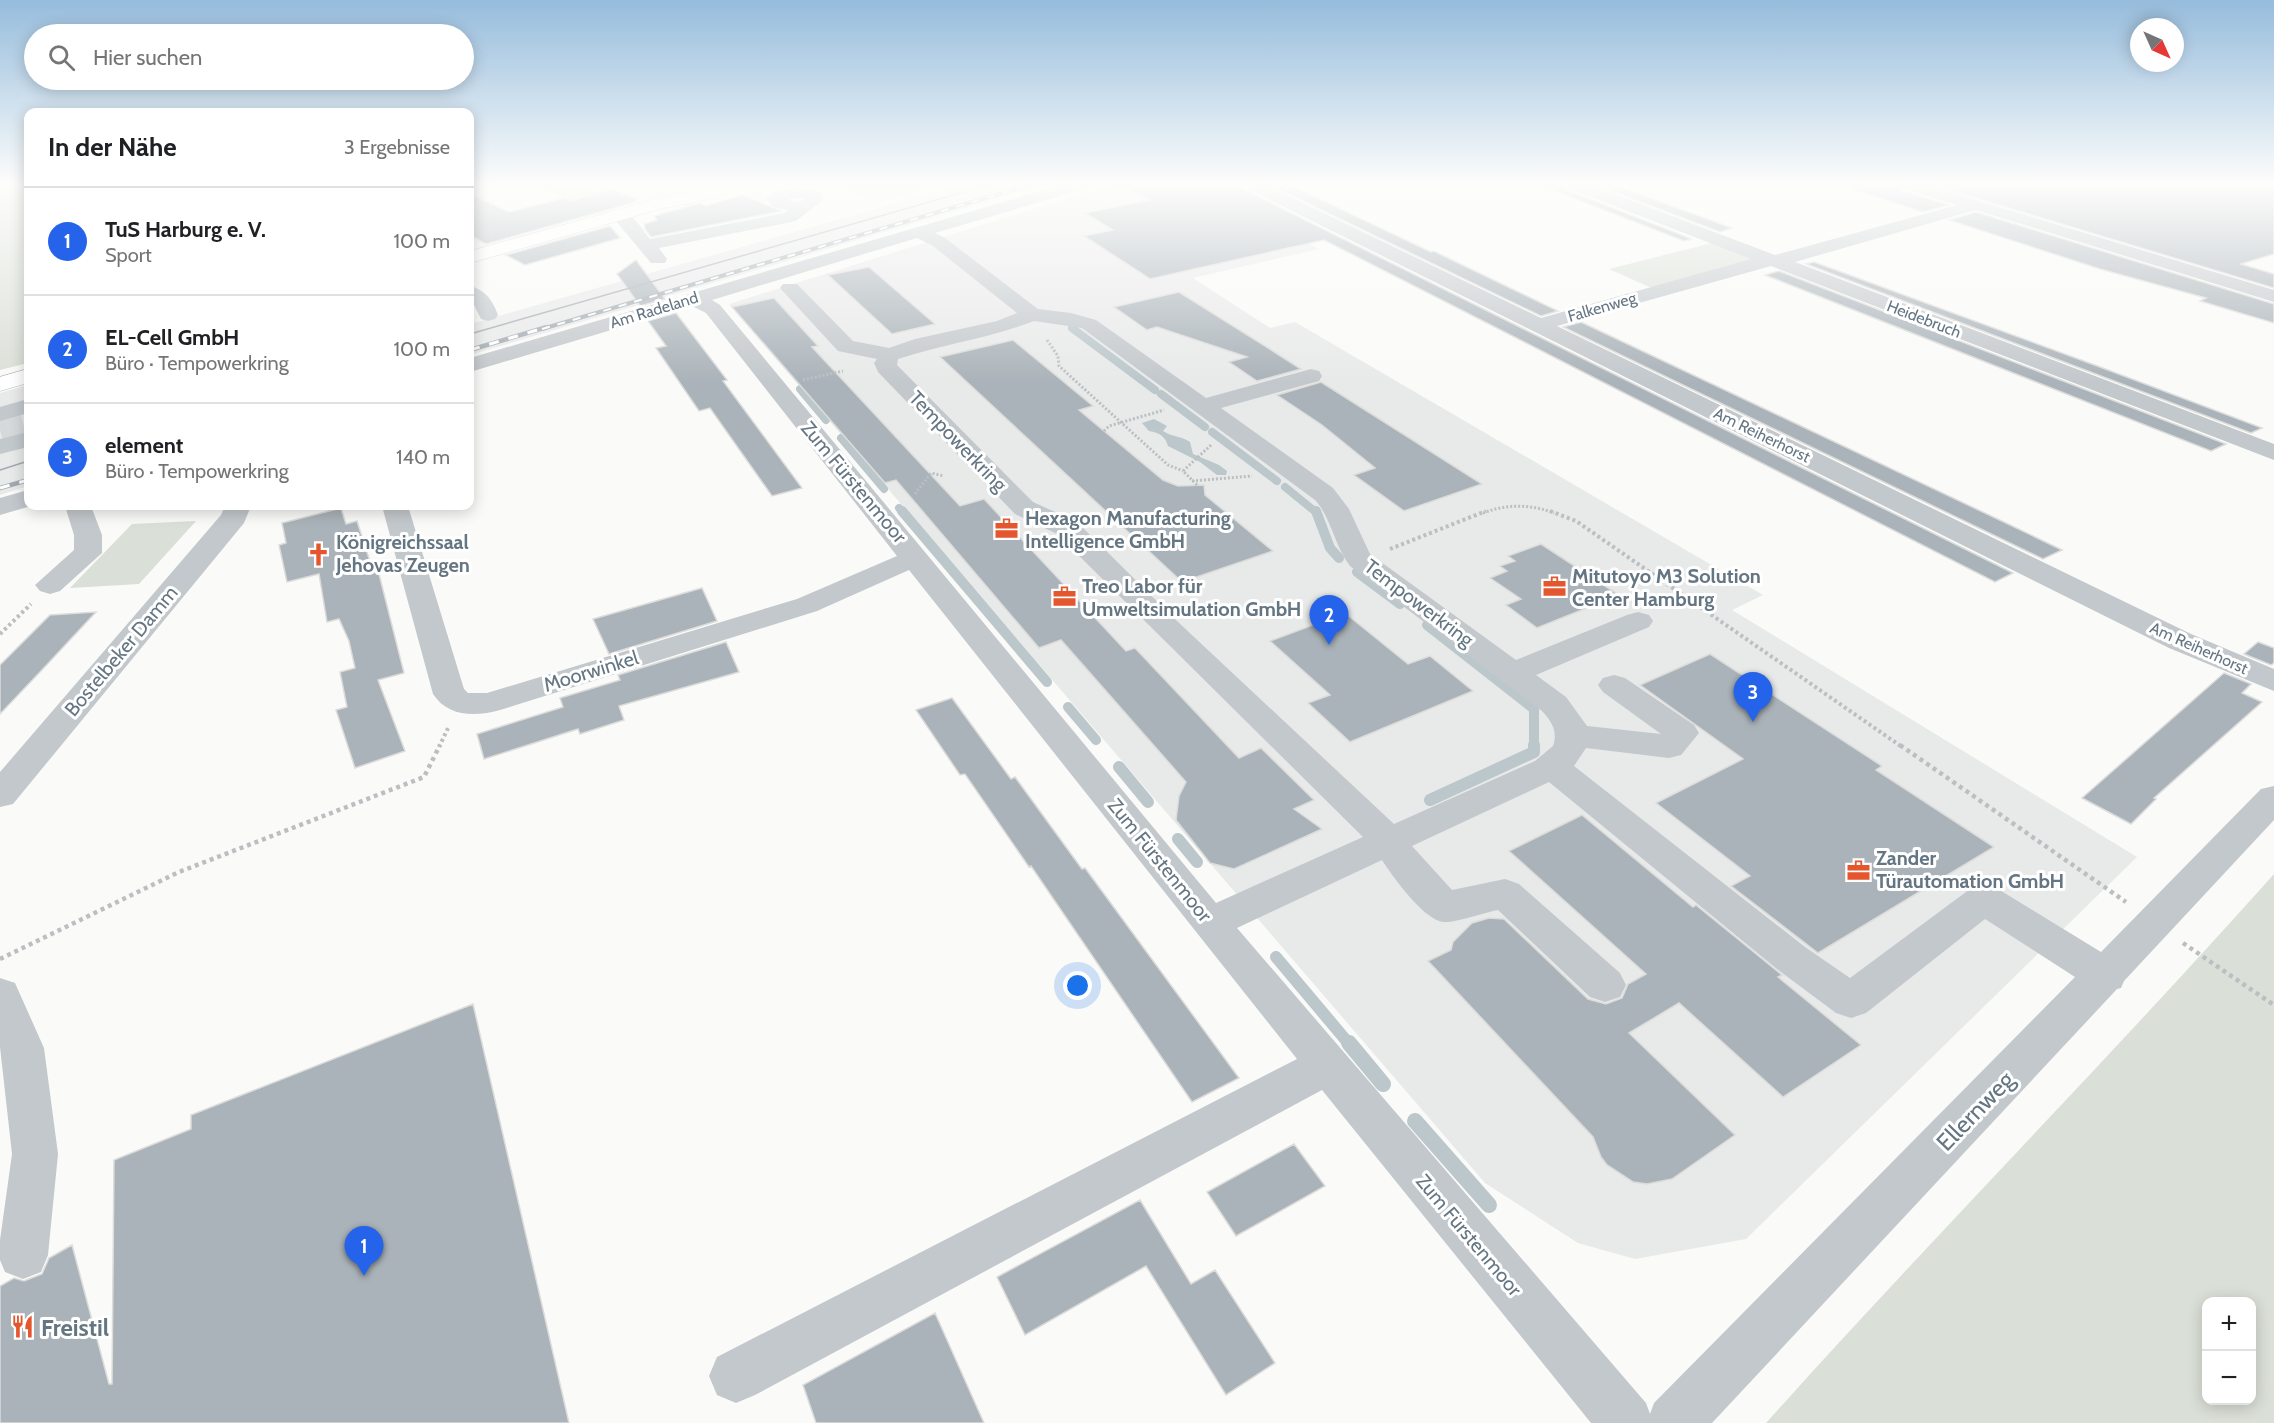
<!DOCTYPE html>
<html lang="de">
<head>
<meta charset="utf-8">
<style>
	:root { --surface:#fff; --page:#f2f2f2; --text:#202124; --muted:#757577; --line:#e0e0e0; --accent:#2563eb }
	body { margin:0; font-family:Cabin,sans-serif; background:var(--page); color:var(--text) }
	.controls { position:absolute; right:18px; bottom:18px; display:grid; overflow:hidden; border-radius:12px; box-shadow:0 3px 15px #0003 }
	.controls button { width:54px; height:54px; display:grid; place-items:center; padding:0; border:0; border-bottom:2px solid var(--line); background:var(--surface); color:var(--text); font:30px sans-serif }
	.compass { position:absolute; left:2130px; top:18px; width:54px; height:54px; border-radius:50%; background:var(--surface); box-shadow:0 3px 15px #0003; rotate:135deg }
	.you { position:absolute; left:1078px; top:986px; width:21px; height:21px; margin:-15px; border:4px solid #fff; border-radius:50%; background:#1a73e8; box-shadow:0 0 0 9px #1a73e833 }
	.badge { display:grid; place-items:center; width:39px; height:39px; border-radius:50%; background:var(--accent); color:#fff; font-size:20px; font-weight:700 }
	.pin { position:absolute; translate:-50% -50px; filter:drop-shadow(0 2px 3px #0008) }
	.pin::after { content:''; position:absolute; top:32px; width:21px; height:18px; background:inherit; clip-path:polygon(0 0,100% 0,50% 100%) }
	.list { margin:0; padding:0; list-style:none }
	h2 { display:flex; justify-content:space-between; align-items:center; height:78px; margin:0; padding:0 24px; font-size:26px }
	h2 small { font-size:20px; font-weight:400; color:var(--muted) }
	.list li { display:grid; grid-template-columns:39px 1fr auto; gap:18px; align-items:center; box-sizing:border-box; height:108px; padding:0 24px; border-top:2px solid var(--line) }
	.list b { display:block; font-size:22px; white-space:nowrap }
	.list p { margin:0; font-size:20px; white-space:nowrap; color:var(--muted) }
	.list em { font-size:20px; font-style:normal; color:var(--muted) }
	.icon { flex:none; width:33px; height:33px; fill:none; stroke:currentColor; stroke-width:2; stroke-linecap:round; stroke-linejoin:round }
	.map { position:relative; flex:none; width:2274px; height:1423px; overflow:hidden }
	.search { position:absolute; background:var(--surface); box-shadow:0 3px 15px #0003; left:24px; top:24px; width:450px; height:66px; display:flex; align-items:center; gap:15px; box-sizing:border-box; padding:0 21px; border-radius:33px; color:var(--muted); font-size:22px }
	.panel { position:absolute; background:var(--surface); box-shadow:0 3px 15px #0003; left:24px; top:108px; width:450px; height:402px; border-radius:12px }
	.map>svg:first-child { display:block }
</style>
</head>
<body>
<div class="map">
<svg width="2274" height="1423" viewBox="0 0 2274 1423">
	<rect width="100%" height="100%" fill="#fafaf8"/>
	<!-- built -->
	<path fill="#e8e9e9" d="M 827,184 L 946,184 L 880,202 Z
		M 964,184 L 1047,184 L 470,355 L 470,324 Z
		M 1113,184 L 1193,184 L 1319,249 L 1193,278 L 1270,328 L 1295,322 L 1763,595 L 1732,610 L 2137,857 L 1746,1239 L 1635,1259 L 1578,1243 L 1485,1183 L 729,304 Z
		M 28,385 L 28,486 L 0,495 L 0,393 Z"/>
	<!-- green -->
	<path fill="#dadfd7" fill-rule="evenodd" d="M 0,184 L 28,184 L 28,363 L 0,370 Z
		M 539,184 L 578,184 L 621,203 L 577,202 L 536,186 L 541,185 Z
		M 1712,243 L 1749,257 L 1751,263 L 1654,289 L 1609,269 Z
		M 196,521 L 139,584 L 70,588 L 132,524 Z
		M 2274,874 L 2274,1423 L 1766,1423 C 1932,1238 2108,1060 2274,874 ZM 2206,1302 L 2252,1302 L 2252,1400 L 2206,1400 Z"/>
	<!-- water -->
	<path fill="#bbc7cb" d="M 1154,419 L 1167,426 L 1163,431 C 1172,437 1181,436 1190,442 L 1193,454 L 1219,465 L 1227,471 L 1226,475 L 1217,475 L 1200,462 L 1168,446 C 1165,436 1160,433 1149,431 L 1142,423 Z"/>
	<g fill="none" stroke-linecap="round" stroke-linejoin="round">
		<!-- stream-far3 -->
		<path stroke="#bbc7cb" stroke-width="8" d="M 1072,328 L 1155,390
			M 812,383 L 800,389 L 826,420
			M 1161,394 L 1205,427
			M 1212,432 L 1277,481
			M 841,438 L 884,489
			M 1285,487 L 1317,513
			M 899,508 L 903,513"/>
		<!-- stream-far2 -->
		<path stroke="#bbc7cb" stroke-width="10" d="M 902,511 L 1047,682
			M 1316,511 L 1330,548 L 1339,558
			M 1357,572 L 1400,604
			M 1427,625 L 1534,709 L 1534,747
			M 1068,707 L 1096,740"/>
		<!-- stream-far1 -->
		<path stroke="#bbc7cb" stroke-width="12" d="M 1119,767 L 1148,802
			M 1430,800 L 1534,752 L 1534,745
			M 1178,839 L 1197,862
			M 1276,957 L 1350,1045"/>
		<!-- stream -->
		<path stroke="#bbc7cb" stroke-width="16" d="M 1349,1043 L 1383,1084
			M 1415,1121 L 1489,1205"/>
	</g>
	<!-- building -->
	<path fill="#aab3b9" stroke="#dcdcda" stroke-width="1.5" d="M 1119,184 L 1233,184 L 2013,573 L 1995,582 L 1324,240 L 1150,279 L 1084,236 L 1113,230 L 1085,213 L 1149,200 Z
		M 1288,184 L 1431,252 L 1434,251 L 1448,258 L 1558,311 L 1541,316 L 1274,187 Z
		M 1542,184 L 1564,184 L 1567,190 L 1692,239 L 1684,241 L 1542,186 Z
		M 1593,184 L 1612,184 L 1732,228 L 1720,232 Z
		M 1853,184 L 1897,184 L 1900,190 L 1949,205 L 1923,212 L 1852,189 Z
		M 1929,184 L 2253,184 L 2274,189 L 2274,254 L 2241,264 L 2274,274 L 2274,288 Z
		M 611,189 L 637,199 L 632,203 L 486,244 L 470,235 L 470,194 L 509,212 L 565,198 L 571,201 Z
		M 742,195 L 782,211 L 651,237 L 645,229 L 644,224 L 657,220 L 654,216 L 701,203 L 706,206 Z
		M 1976,212 L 2274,304 L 2274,323 L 2200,301 L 2206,298 L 2100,269 L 1949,220 Z
		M 610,226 L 620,238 L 525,265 L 506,255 Z
		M 636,260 L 665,299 L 640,306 L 617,274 Z
		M 1814,262 L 2100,367 L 2262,428 L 2251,433 L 1806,264 Z
		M 869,267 L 935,324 L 892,334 L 828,275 Z
		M 1779,271 L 2226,444 L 2211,451 L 1765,275 Z
		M 1179,292 L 1276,353 L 1301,369 L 1257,381 L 1229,362 L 1247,357 L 1157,327 L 1147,330 L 1114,307 Z
		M 774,298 L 818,346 L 812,347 L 960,506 L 984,499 L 1126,651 L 1135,648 L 1239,758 L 1261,748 L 1314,800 L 1294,809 L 1322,829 L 1234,869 L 1210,863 L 1176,820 L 1179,796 L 1186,782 L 1061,640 L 1039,648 L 896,480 L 885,483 L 732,307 Z
		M 676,313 L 727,380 L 723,381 L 802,488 L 772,496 L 710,408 L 699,411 L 656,348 L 666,346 L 648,321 Z
		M 1581,322 L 2008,524 L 2062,550 L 2043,559 L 1563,327 Z
		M 1013,340 L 1093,406 L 1079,410 L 1163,480 L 1178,486 L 1204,485 L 1205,495 L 1273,551 L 1182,582 L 940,357 Z
		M 1321,382 L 1482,484 L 1404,511 L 1354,475 L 1375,468 L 1322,425 L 1277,395 Z
		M 341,508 L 346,524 L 357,521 L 373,571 L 378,570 L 404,673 L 378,680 L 405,751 L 355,768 L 336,710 L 347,707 L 340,672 L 355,668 L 349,641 L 339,619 L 327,622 L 319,574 L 287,582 L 279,545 L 286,543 L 282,523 Z
		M 1541,544 L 1619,595 L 1537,628 L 1506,605 L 1521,599 L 1490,578 L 1507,571 L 1500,566 L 1515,561 L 1508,556 Z
		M 702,588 L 717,621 L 609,654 L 593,619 Z
		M 96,612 L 40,672 L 0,714 L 0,665 L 50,615 Z
		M 1345,613 L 1408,664 L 1430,656 L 1473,691 L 1350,742 L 1308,703 L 1330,695 L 1270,641 Z
		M 726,642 L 739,672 L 619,706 L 624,720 L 580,734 L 578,729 L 484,759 L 477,734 L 563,707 L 560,698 L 620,680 L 618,675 Z
		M 2258,642 L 2274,648 L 2274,663 L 2271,665 L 2244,654 Z
		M 1710,654 L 1882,766 L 1876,770 L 1994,847 L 1818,953 L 1731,886 L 1750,876 L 1656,803 L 1743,759 L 1640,685 Z
		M 2224,673 L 2251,684 L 2242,693 L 2262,702 L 2154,798 L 2156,799 L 2131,824 L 2082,798 Z
		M 952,698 L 1011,779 L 1015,777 L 1082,869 L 1085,868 L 1239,1078 L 1192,1102 L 1031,866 L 1029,867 L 965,774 L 960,775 L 916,710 Z
		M 1582,815 L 1693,907 L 1696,905 L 1782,975 L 1778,977 L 1861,1045 L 1783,1097 L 1679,1003 L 1629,1033 L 1735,1135 L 1672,1179 L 1647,1184 L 1633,1182 L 1607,1165 L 1601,1157 L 1593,1137 L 1428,961 L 1451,950 L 1453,942 L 1472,923 L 1489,918 L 1504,919 L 1588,999 L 1606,1004 L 1622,998 L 1628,984 L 1646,974 L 1509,851 Z
		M 473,1004 L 569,1423 L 0,1423 L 0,1286 L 14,1278 L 24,1281 L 42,1274 L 49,1258 L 72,1245 L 109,1384 L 112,1384 L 114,1160 L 191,1129 L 191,1115 Z
		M 1294,1144 L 1325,1186 L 1236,1236 L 1207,1192 Z
		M 1140,1200 L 1191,1284 L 1215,1270 L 1275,1363 L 1226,1395 L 1146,1266 L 1025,1335 L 997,1277 Z
		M 935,1313 L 984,1423 L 816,1423 L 803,1385 Z"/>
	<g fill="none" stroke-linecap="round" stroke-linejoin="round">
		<!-- minor-tunnel -->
		<path stroke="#d5d9db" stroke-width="24" stroke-dasharray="24 12" stroke-linecap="butt" d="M 0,430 L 28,422"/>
		<defs>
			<path id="major" d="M 726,184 L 751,184 L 749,188 L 693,203 L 664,208 L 470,263 L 470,251 L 656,199 Z
				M 28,369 L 28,383 L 0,391 L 0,377 Z"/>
		</defs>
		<!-- major casing -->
		<use href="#major" stroke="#b5babe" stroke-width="1"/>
		<!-- path-far3 -->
		<path stroke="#bbbfc2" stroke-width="2" stroke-dasharray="1.5 1.5" stroke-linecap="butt" d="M 555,184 L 571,191"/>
		<!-- path-far2 -->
		<path stroke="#bbbfc2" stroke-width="3" stroke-dasharray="2 2" stroke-linecap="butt" d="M 1047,340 L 1058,356 L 1059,366 L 1168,465 L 1183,471
			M 803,380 L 843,371
			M 1104,431 L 1109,426 L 1164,410
			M 1192,481 L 1252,476
			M 1197,485 L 1183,471 L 1211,445
			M 915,494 L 931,473 L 944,476
			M 316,506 L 329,509
			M 1483,513 C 1506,504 1531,504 1554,513"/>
		<!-- path-far1 -->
		<path stroke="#bbbfc2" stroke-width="4" stroke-dasharray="3 3" stroke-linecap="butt" d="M 1550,511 L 1576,521 L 1902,747
			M 1390,549 L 1486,511
			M 0,634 L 31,604
			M 439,747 L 449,726"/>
		<!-- path -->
		<path stroke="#bbbfc2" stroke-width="4.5" stroke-dasharray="4 4" stroke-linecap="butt" d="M 1900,745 L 2126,902
			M 2183,943 L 2274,1005
			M 0,959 L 179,872 L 424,777 L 440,745"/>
		<!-- minor -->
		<path fill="#c3c8cc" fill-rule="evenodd" d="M 1065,184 L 1089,184 L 1087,188 L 935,233 L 945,238 L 1038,309 L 1071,313 L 1096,320 L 1206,398 L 1311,369 L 1319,371 L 1322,376 L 1319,381 L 1221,408 L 1333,488 L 1349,509 L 1370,554 L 1516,660 L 1627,615 L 1638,612 L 1649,615 L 1653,621 L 1649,627 L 1536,675 L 1566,697 L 1587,726 L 1661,734 L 1603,692 L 1598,685 L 1603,678 L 1614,675 L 1625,678 L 1694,725 L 1699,733 L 1681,755 L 1669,758 L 1586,748 L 1574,766 L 1805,947 L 1850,978 L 1970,889 L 1984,884 L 1998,889 L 2101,952 L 2261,789 L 2274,786 L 2274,820 L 2124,981 L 2121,988 L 2117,989 L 1712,1423 L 1591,1423 L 1322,1090 L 755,1395 L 736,1403 L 717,1395 L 709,1376 L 717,1357 L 1297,1059 L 909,570 L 817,611 L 500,710 C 475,717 448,717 433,694 L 382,506 L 408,506 L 464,689 L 468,693 L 487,693 L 797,599 L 897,556 L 706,313 L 692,306 L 470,372 L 470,358 ZM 917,238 L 933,246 L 1017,313 L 997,321 L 915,339 L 889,348 L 853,341 L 797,284 L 783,284 L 780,288 L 838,351 L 877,359 L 874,363 L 878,372 L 1015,514 L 1057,534 L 1363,837 L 1216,903 L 720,305 L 712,300 ZM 1034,321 L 1082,328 L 1315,500 C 1331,517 1334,545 1350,566 L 1542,711 C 1552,722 1558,731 1553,746 L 1535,761 L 1394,824 L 1178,622 L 1077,522 L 1033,502 L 897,365 L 898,359 C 943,344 990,338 1034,321 ZM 1549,782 L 1777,969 L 1836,1013 L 1851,1018 L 1866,1013 L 1985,919 L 2075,977 L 1654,1403 L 1650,1414 L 1646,1403 L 1237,928 L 1382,860 C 1393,877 1423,919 1443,922 C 1456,923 1483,913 1498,910 L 1590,997 L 1605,1002 L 1620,997 L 1626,985 L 1620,973 L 1519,884 L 1505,879 L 1452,890 L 1412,846 Z
			M 1244,184 L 1264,184 L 1541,318 L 1751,259 L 1568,188 L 1566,184 L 1588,184 L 1775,255 L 1957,205 L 1901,188 L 1899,184 L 1923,184 L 2274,290 L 2274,302 L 1976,210 L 1795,262 L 2274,444 L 2274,460 L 1771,266 L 1557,326 L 2191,634 L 2274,669 L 2274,691 L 2169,648 L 1246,188 Z
			M 794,188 L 820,192 L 823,200 L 796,221 L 659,248 L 667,259 L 665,263 L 651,263 L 611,215 L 614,211 C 630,207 641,228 650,239 L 784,213 L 788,210 L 773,207 L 766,199 L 773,193 ZM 794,198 L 805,198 L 800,202 L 787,200 Z
			M 470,286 C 486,290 493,301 498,315 L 495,319 L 488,321 L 481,319 L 474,305 L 470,301 Z
			M 28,399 L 28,413 L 0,421 L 0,407 Z
			M 28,432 L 28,447 L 0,454 L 0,439 Z
			M 28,490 L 28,506 L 31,506 L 0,515 L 0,498 Z
			M 65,506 L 91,506 L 102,535 L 102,553 L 60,591 L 50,594 L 40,591 L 35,585 L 74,550 L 74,535 Z
			M 225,506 L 251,506 L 244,523 L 13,804 L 0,807 L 0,772 L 221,515 Z
			M 0,978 L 15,983 L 44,1048 L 58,1154 L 48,1255 L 41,1272 L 23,1279 L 5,1272 L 0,1260 L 0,1240 L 12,1154 L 0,1047 Z"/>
		<!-- major -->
		<use href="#major" fill="#fff" fill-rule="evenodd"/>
		<!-- tram -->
		<path stroke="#a2aab0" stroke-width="1.5" d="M 470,334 L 992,184
			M 0,470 L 28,461"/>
		<defs>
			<path id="rail-far1" d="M 542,329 L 1033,184"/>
			<path id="rail" d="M 470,350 L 547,327
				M 0,488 L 28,480"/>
		</defs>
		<!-- rail-far1 casing -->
		<use href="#rail-far1" stroke="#a2aab0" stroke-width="4"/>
		<!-- rail casing -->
		<use href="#rail" stroke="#a2aab0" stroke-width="4.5"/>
		<!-- rail-far1 -->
		<use href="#rail-far1" stroke="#fff" stroke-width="2" stroke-dasharray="8" stroke-linecap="butt"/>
		<!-- rail -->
		<use href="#rail" stroke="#fff" stroke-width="3" stroke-dasharray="10" stroke-linecap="butt"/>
	</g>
	<!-- sky -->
	<linearGradient id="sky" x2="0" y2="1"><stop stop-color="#96bcdc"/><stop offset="0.48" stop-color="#fdfdfc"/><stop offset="1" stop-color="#fdfdfc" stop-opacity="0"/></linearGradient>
	<rect width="2274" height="383" fill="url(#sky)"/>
	<!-- icons -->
	<defs>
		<symbol id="office-bare" viewBox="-9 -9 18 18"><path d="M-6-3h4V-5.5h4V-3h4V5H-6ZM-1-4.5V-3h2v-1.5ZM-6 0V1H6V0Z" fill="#e4572e" stroke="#fff" stroke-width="2.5" paint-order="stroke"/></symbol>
		<symbol id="church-bare" viewBox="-9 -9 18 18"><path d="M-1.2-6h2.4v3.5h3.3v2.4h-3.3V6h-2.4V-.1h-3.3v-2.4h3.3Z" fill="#e4572e" stroke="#fff" stroke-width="2.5" paint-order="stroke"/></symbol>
		<symbol id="restaurant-bare" viewBox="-9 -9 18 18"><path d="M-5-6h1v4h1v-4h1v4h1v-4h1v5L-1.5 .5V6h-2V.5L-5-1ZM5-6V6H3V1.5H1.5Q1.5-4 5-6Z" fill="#e4572e" stroke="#fff" stroke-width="2.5" paint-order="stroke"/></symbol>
	</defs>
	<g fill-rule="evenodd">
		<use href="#office-bare" x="990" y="512" width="33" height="33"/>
		<use href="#church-bare" x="302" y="538" width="33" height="33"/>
		<use href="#office-bare" x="1538" y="570" width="33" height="33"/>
		<use href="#office-bare" x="1048" y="580" width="33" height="33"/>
		<use href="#office-bare" x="1842" y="854" width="33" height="33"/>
		<use href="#restaurant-bare" x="6" y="1310" width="33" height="33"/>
	</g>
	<g text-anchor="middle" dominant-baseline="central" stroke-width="6" stroke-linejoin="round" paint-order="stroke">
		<!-- far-street labels -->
		<g font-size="16" fill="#657683" stroke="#fff">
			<text transform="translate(1602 307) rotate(-16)">Falkenweg</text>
			<text transform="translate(654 310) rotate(-17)">Am Radeland</text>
			<text transform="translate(1924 319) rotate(21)">Heidebruch</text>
			<text transform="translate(1762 435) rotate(26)">Am Reiherhorst</text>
			<text transform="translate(2199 648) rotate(24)">Am Reiherhorst</text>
		</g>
		<!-- street labels -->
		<g font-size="20" fill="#657683" stroke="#fff">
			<text transform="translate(958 441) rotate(46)">Tempowerkring</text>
			<text transform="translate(854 482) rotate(50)">Zum Fürstenmoor</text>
			<text transform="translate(1419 603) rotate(37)">Tempowerkring</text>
			<text transform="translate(121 651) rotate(-50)">Bostelbeker Damm</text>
			<text transform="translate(591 671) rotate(-17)">Moorwinkel</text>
			<text transform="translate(1160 860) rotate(51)">Zum Fürstenmoor</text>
			<text transform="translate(1469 1235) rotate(50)">Zum Fürstenmoor</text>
		</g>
		<!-- poi labels -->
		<g font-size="20" font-weight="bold" fill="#657683" stroke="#fff" text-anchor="start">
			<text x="1025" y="518">Hexagon Manufacturing<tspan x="1025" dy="23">Intelligence GmbH</tspan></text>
			<text x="336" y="542">Königreichssaal<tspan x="336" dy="23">Jehovas Zeugen</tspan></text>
			<text x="1572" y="576">Mitutoyo M3 Solution<tspan x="1572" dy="23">Center Hamburg</tspan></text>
			<text x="1082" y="586">Treo Labor für<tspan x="1082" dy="23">Umweltsimulation GmbH</tspan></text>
			<text x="1876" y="858">Zander<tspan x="1876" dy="23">Türautomation GmbH</tspan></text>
		</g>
		<!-- near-street labels -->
		<g font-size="24" fill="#657683" stroke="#fff">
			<text transform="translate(1975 1111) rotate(-46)">Ellernweg</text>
		</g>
		<!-- near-poi labels -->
		<g font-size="24" font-weight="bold" fill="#657683" stroke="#fff" text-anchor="start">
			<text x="41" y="1327">Freistil</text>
		</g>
	</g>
</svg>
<div class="controls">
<button>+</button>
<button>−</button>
</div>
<svg class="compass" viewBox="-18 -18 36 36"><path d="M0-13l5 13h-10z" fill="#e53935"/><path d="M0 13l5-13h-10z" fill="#757577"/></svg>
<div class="you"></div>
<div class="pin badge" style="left:364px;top:1276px">1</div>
<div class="pin badge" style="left:1329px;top:645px">2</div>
<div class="pin badge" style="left:1753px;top:722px">3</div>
<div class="search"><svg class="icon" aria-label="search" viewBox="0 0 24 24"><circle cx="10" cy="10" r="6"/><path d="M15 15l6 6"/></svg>Hier suchen</div>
<section class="panel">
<h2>In der Nähe<small>3 Ergebnisse</small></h2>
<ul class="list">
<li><span class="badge">1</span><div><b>TuS Harburg e. V.</b><p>Sport</p></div><em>100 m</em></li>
<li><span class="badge">2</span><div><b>EL-Cell GmbH</b><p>Büro · Tempowerkring</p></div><em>100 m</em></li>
<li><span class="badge">3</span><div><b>element</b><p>Büro · Tempowerkring</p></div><em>140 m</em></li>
</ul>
</section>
</div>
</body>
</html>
